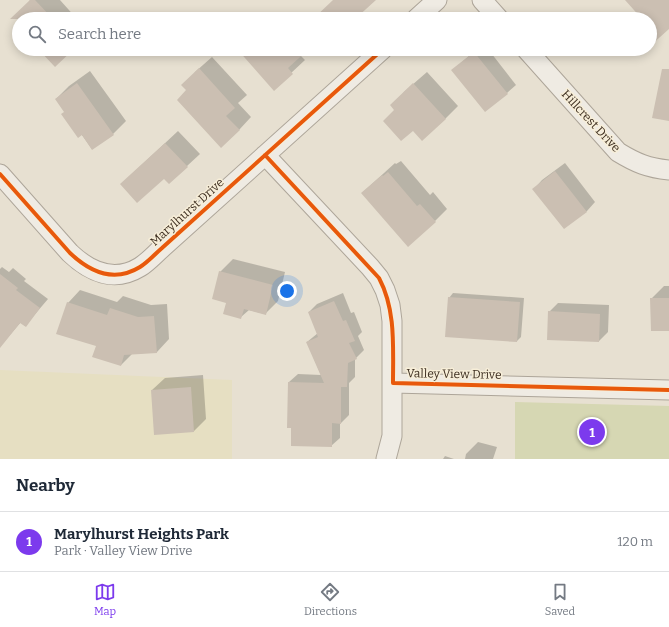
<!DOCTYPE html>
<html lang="en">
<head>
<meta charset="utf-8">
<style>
	:root { --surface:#fff; --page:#f2f2f3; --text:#1f2937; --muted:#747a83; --line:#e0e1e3; --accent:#7c3aed }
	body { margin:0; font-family:Bitter,serif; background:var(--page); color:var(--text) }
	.you { position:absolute; left:287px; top:291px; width:14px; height:14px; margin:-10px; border:3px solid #fff; border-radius:50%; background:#1a73e8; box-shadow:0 0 0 6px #1a73e833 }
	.badge { display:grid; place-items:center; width:26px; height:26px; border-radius:50%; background:var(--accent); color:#fff; font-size:13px; font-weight:700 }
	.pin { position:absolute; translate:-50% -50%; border:2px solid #fff; box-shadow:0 1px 4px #0006 }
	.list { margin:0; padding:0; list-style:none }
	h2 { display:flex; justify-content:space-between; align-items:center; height:52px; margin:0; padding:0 16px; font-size:17px }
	h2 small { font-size:13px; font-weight:400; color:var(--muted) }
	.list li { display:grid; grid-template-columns:26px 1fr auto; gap:12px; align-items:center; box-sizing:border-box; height:60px; padding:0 16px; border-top:1px solid var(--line) }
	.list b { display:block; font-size:15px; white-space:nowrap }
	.list p { margin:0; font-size:13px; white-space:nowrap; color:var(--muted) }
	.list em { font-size:13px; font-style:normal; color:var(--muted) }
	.icon { flex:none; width:22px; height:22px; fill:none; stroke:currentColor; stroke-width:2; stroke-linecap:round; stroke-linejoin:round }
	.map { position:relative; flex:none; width:669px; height:459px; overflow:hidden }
	.search { position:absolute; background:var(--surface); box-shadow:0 2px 10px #0003; left:12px; right:12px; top:12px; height:44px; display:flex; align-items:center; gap:10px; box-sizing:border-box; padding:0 14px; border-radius:22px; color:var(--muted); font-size:15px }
	.sheet { height:112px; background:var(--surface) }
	nav { display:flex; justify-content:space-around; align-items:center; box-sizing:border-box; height:56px; border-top:1px solid var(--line); background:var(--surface); font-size:11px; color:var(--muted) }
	nav a { display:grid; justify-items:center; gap:2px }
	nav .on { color:var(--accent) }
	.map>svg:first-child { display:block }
</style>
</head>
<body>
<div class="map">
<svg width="669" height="459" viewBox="0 0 669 459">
	<rect width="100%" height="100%" fill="#e7e0d1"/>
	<!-- farmland -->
	<path fill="#e6dfc2" d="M 0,370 L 232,380 L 232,459 L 0,459 Z"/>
	<!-- green -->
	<path fill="#d6d7b3" d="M 515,402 L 669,406 L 669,459 L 515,459 Z"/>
	<!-- shadow -->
	<path fill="#0003" d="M 30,0 L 60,0 L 77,19 L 19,19 Z
		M 627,0 L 669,0 L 669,27 L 650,45 L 650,19 L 636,19 L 640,15 Z
		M 243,49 L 307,49 L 300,55 L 305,60 L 274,89 Z
		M 477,49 L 488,49 L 516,85 L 507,93 L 453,70 Z
		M 634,49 L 645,49 L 639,55 Z
		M 212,57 L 247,95 L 238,103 L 251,117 L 239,130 L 187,90 L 195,72 Z
		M 90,71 L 126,121 L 113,134 L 92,149 L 56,99 L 69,86 Z
		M 427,72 L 458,106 L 445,119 L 395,110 L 404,92 Z
		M 178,131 L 200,154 L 187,166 L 164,177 L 134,172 Z
		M 401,161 L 430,195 L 433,192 L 447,209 L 435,221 L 362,193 L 395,163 L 396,164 Z
		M 565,163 L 595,202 L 587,211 L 564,228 L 534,189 L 542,180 Z
		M 233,259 L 285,272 L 278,301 L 265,314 L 249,310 L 241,317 L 227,302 L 220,272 Z
		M 2,267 L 9,272 L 13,268 L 26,279 L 24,281 L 48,299 L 25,326 L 21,322 L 3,343 L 0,341 L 0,269 Z
		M 664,286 L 669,286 L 669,330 L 651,299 Z
		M 80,290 L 117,302 L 123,296 L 151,305 L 167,304 L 169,339 L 157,352 L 132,354 L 121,365 L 97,345 L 68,303 Z
		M 343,293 L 351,313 L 354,312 L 362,332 L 358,336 L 364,350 L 355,359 L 355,377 L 349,383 L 349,415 L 340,424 L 340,438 L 331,446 L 289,382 L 298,374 L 321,375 L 307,342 L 318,333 L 309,312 L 317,304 Z
		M 453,293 L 524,298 L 521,337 L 517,341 L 449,298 Z
		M 558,303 L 609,305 L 608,332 L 599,341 L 549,312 Z
		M 203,375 L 206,419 L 194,431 L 152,390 L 165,378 Z
		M 478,442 L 497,447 L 493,459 L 465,459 L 466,454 Z
		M 445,456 L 454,459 L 443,459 Z"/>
	<!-- building -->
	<path fill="#cbbfb2" d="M 30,0 L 35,0 L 53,19 L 10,19 Z
		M 333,0 L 376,0 L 355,19 L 313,19 Z
		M 625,0 L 669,0 L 669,29 L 650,46 L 650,19 L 642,19 Z
		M 38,49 L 74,49 L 55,67 Z
		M 237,49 L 309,49 L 288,68 L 293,74 L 274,91 Z
		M 474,52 L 508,94 L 485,112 L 451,70 Z
		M 199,68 L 235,108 L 226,116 L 240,130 L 221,148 L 177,100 L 186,90 L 181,85 Z
		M 662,69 L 669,69 L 669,121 L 652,118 Z
		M 77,83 L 114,135 L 92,150 L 82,135 L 78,138 L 61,114 L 64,112 L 55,99 Z
		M 413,83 L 446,119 L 422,141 L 413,131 L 401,141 L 383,121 L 394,110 L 390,105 Z
		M 165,143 L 188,167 L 169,184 L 164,179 L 137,203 L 120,184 Z
		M 555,171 L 587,212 L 564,229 L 532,189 Z
		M 388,172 L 417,206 L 420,204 L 436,222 L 408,247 L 361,193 L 382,175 L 383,176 Z
		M 219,271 L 273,285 L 266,315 L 244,309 L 241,319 L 223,314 L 226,303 L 212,299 Z
		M 0,274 L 18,288 L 16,290 L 40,308 L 26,327 L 20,323 L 0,348 Z
		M 448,297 L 520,302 L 517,342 L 445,337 Z
		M 650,298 L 669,298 L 669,331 L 651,331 Z
		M 334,301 L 343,321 L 346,320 L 355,341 L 349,343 L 357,359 L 348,363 L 347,387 L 341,387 L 341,424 L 332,423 L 332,447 L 291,446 L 291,428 L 287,428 L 288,382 L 324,383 L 306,342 L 318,337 L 308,312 Z
		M 67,302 L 107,315 L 110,308 L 138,317 L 154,316 L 157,353 L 124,355 L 121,366 L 92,357 L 96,346 L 56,334 Z
		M 548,311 L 600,314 L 599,342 L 547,340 Z
		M 191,387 L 194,432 L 154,435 L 151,390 Z"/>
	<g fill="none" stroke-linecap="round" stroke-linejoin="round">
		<defs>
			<path id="minor" d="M 482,0 L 499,19
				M 416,19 L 437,0
				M 526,49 L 618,152 C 636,163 648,168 669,170
				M 265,155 L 370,267 L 379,278 L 385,290 L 390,305 L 392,321 L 392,436 L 386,459
				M 0,174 L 70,253 C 90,272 114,283 140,267 C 148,262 155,254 162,248 L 383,49
				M 393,383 L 669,390"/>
		</defs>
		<!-- minor casing -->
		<use href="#minor" stroke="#ada599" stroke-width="21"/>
		<!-- minor -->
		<use href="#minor" stroke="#efebe3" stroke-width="19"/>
		<defs>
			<path id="cycleway" d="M 265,155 L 379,278 C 396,310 393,347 393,383 L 669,390
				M 0,174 L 70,253 C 90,272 114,283 140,267 C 148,262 155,254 162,248 L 383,49"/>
		</defs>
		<!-- cycleway casing -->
		<use href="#cycleway" stroke="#f7eed8" stroke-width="6"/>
		<!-- cycleway -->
		<use href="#cycleway" stroke="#e8590c" stroke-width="4"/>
	</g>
	<g text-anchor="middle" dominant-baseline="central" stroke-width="3" stroke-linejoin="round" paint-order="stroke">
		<!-- street labels -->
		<g font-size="12" fill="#3d2e20" stroke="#f7eed8">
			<text transform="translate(591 121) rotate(47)">Hillcrest Drive</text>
			<text transform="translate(187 212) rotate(-42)">Marylhurst Drive</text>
			<text transform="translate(454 374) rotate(1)">Valley View Drive</text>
		</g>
	</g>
</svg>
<div class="you"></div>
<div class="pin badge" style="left:592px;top:432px">1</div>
<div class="search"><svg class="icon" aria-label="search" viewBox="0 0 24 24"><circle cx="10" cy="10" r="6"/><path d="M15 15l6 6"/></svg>Search here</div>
</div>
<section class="sheet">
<h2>Nearby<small></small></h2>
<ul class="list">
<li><span class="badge">1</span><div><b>Marylhurst Heights Park</b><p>Park · Valley View Drive</p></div><em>120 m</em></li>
</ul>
</section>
<nav>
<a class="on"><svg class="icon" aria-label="map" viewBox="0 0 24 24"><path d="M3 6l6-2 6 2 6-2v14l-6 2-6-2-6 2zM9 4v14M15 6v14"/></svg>Map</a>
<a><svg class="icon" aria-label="directions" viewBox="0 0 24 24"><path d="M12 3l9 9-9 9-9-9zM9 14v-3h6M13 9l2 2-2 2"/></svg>Directions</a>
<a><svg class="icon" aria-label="saved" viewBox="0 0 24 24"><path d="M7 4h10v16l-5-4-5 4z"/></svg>Saved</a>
</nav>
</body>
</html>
